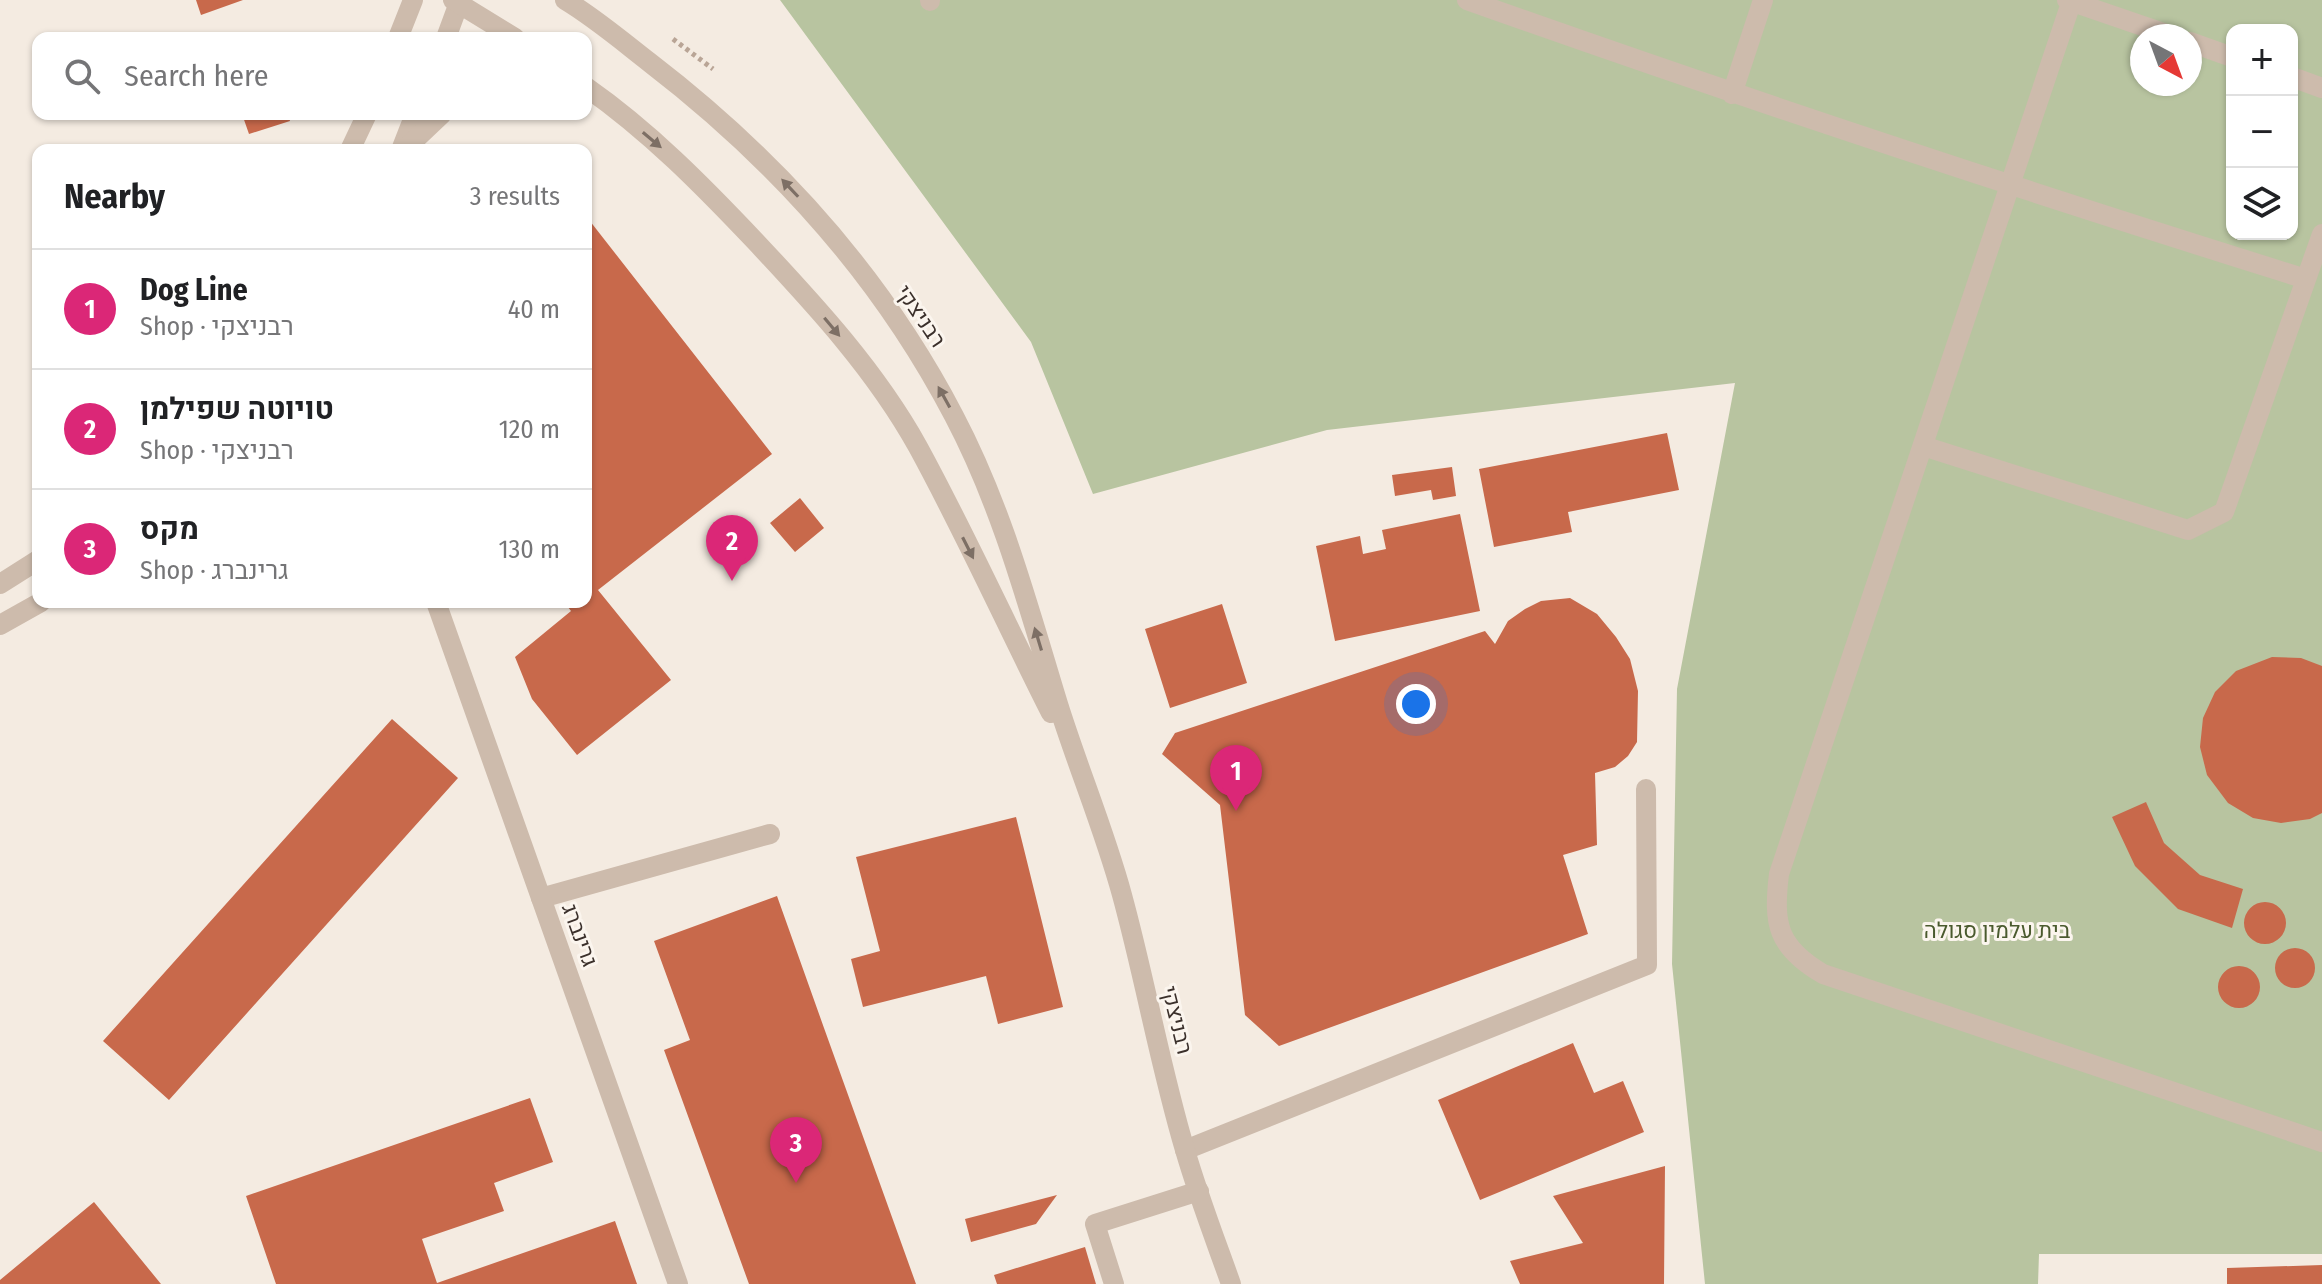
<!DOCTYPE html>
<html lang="en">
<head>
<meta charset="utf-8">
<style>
	:root { --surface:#fff; --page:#f2f2f2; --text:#202124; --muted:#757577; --line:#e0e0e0; --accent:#db2777 }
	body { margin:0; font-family:"Fira Sans Condensed",Heebo,sans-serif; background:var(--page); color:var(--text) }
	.controls { position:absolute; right:24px; top:24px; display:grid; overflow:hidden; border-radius:16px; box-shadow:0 2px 6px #0004 }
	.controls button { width:72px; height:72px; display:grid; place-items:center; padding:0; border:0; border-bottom:2px solid var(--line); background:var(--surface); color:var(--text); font:40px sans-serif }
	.compass { position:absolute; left:2130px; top:24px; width:72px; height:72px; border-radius:50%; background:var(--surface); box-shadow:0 2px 6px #0004; rotate:139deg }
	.you { position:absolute; left:1416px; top:704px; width:28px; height:28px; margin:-20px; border:6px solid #fff; border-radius:50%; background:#1a73e8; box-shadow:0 0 0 12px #1a73e833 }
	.badge { display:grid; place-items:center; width:52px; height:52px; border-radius:50%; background:var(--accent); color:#fff; font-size:26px; font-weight:700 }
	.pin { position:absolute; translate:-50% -66px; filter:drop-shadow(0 2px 4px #0008) }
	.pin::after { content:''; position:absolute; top:42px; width:28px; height:24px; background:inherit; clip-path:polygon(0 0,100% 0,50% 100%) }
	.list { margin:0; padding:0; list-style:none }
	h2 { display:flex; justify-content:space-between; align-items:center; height:104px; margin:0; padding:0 32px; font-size:34px }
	h2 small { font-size:26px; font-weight:400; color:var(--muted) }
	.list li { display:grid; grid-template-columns:52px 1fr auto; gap:24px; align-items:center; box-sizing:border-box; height:120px; padding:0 32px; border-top:2px solid var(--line) }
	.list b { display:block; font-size:30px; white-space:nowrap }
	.list p { margin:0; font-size:26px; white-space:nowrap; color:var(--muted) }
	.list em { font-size:26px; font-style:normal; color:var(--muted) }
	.icon { flex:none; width:44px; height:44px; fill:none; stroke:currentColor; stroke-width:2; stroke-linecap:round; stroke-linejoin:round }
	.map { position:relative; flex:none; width:2322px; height:1284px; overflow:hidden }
	.search { position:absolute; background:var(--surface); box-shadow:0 2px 6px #0004; left:32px; top:32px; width:560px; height:88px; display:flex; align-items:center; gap:20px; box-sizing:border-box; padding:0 28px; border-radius:16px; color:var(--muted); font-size:30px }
	.panel { position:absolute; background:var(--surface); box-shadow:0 2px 6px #0004; left:32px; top:144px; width:560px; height:464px; border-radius:16px }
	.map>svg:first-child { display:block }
</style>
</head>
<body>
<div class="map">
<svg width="2322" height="1284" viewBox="0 0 2322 1284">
	<rect width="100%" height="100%" fill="#f4ebe1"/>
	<!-- green -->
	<path fill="#b8c4a0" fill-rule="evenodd" d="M 780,0 L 2322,0 L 2322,1254 L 2039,1254 L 2038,1284 L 1705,1284 L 1672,964 L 1677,689 L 1735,383 L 1327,430 L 1093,494 L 1031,342 ZM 2232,30 L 2292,30 L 2292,234 L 2232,234 ZM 2142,36 L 2190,36 L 2190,84 L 2142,84 Z"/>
	<!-- building -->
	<path fill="#c8694b" d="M 196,0 L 243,0 L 201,15 Z
		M 242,114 L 288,114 L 290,121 L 249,134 Z
		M 586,216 L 772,454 L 598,590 L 671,680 L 577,755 L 532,699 L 515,657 L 571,611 L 564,602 L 586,602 Z
		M 1667,433 L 1679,490 L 1568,512 L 1572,532 L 1494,547 L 1479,469 Z
		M 1452,467 L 1456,496 L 1433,500 L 1431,490 L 1395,496 L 1392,475 Z
		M 800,498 L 824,528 L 795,552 L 770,523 Z
		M 1460,514 L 1480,611 L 1335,641 L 1316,546 L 1360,536 L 1363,554 L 1386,549 L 1382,530 Z
		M 1570,598 L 1597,614 L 1616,637 L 1630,659 L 1638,691 L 1637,742 L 1628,756 L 1615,767 L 1595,773 L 1597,845 L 1563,855 L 1588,934 L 1279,1046 L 1245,1015 L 1220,805 L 1162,754 L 1175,733 L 1485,631 L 1495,644 L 1508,621 L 1525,609 L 1541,601 Z
		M 1222,604 L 1247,683 L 1170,708 L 1145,629 Z
		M 2272,657 L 2301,658 L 2322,666 L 2322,813 L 2310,819 L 2281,823 L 2253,818 L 2228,803 L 2207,775 L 2200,747 L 2203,718 L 2215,692 L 2236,671 Z
		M 392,719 L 458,778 L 169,1100 L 103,1041 Z
		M 2146,802 L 2164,843 L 2200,875 L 2243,889 L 2232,928 L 2178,909 L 2135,866 L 2112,817 Z
		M 1016,817 L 1063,1007 L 998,1024 L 986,976 L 863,1007 L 851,959 L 880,951 L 856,857 Z
		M 777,896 L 824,1028 L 916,1284 L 749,1284 L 664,1050 L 690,1040 L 654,941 Z
		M2244 923a21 21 0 1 1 42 0a21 21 0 1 1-42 0Z
		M2275 968a20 20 0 1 1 40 0a20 20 0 1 1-40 0Z
		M2218 987a21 21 0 1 1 42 0a21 21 0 1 1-42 0Z
		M 1573,1043 L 1594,1093 L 1623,1081 L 1644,1132 L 1480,1200 L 1438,1100 Z
		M 530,1098 L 553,1162 L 494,1183 L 504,1211 L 422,1239 L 437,1283 L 615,1221 L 637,1284 L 276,1284 L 246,1196 Z
		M 1665,1166 L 1664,1284 L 1520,1284 L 1510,1261 L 1583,1243 L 1553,1196 Z
		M 1057,1195 L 1036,1224 L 971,1242 L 965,1219 Z
		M 94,1202 L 161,1284 L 0,1284 L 0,1280 Z
		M 1085,1247 L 1096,1284 L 997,1284 L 994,1275 Z
		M 2322,1265 L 2322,1284 L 2227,1284 L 2227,1268 Z"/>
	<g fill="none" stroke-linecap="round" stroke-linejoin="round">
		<!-- path -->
		<path stroke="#b9a596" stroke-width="5" stroke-dasharray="4 4" stroke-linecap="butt" d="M 673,39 L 713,69"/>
		<!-- service -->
		<path stroke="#cdbbac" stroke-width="20" d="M 1467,0 C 1745,99 2025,191 2306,279
			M 2067,0 L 2172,36
			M 2072,0 L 1779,874 C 1773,924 1777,947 1823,974 L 2322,1142
			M 930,1 L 930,0
			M 2190,42 L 2232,57
			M 2292,77 L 2322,88
			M 1732,94 L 1763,0
			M 1923,446 L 2188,530 L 2224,512 L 2322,234
			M 541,898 L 770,834
			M 1185,1150 L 1647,965 L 1646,789
			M 1114,1284 L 1095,1224 L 1199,1191"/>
		<!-- minor -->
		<path stroke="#cdbbac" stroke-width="20" d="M 398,38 L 413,0
			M 446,38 L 460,0
			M 350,150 L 367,114
			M 401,150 L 415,114
			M 0,584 L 38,560
			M 436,602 L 678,1284
			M 0,625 L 41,602"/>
		<!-- tertiary -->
		<path stroke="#cdbbac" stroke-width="20" d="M 453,0 L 515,38
			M 565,0 C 595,18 622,41 649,62 C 774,158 881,276 954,416 C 1002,507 1028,606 1058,704 C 1078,768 1105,832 1122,895 C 1145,979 1160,1066 1185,1150 C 1198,1195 1215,1239 1231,1284
			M 586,87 C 649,131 703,186 756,242 C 815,305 876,371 918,447 C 965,533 1006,624 1051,713
			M 404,150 L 442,114"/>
	</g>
	<!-- one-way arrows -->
	<defs><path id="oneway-solid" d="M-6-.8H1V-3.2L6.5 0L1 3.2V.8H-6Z" transform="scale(2)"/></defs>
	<g fill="#7d6f65">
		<use href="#oneway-solid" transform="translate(652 140) rotate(40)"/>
		<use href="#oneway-solid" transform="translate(790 188) rotate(-133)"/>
		<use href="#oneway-solid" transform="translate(832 327) rotate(50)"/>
		<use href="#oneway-solid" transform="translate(944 397) rotate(-119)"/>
		<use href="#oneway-solid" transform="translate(968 548) rotate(63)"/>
		<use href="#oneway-solid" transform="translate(1038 639) rotate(-107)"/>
	</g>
	<g text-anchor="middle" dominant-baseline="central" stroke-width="6" stroke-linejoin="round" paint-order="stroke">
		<!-- street labels -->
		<g font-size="22" fill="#3b302b" stroke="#fbf5ee">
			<text transform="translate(921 316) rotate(56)">רבניצקי</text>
			<text transform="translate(580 935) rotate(70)">גרינברג</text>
			<text transform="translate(1177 1020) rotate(76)">רבניצקי</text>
		</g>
		<!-- park labels -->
		<g font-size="22" fill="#4a5a2e" stroke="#fbf5ee">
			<text x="1997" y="930">בית עלמין סגולה</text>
		</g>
	</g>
</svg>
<div class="controls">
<button>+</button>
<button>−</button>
<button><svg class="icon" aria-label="layers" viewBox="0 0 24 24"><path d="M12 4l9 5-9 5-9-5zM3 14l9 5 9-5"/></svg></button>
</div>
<svg class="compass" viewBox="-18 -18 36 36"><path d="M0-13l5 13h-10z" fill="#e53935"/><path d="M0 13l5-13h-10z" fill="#757577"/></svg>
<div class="you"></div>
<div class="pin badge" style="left:1236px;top:811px">1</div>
<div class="pin badge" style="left:732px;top:581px">2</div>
<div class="pin badge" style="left:796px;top:1183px">3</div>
<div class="search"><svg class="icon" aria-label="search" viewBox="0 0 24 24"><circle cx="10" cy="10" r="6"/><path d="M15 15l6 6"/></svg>Search here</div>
<section class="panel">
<h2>Nearby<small>3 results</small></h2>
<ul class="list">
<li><span class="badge">1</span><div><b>Dog Line</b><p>Shop · רבניצקי</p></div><em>40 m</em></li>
<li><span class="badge">2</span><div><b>טויוטה שפילמן</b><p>Shop · רבניצקי</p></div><em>120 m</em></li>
<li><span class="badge">3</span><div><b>מקס</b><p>Shop · גרינברג</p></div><em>130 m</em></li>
</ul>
</section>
</div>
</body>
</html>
